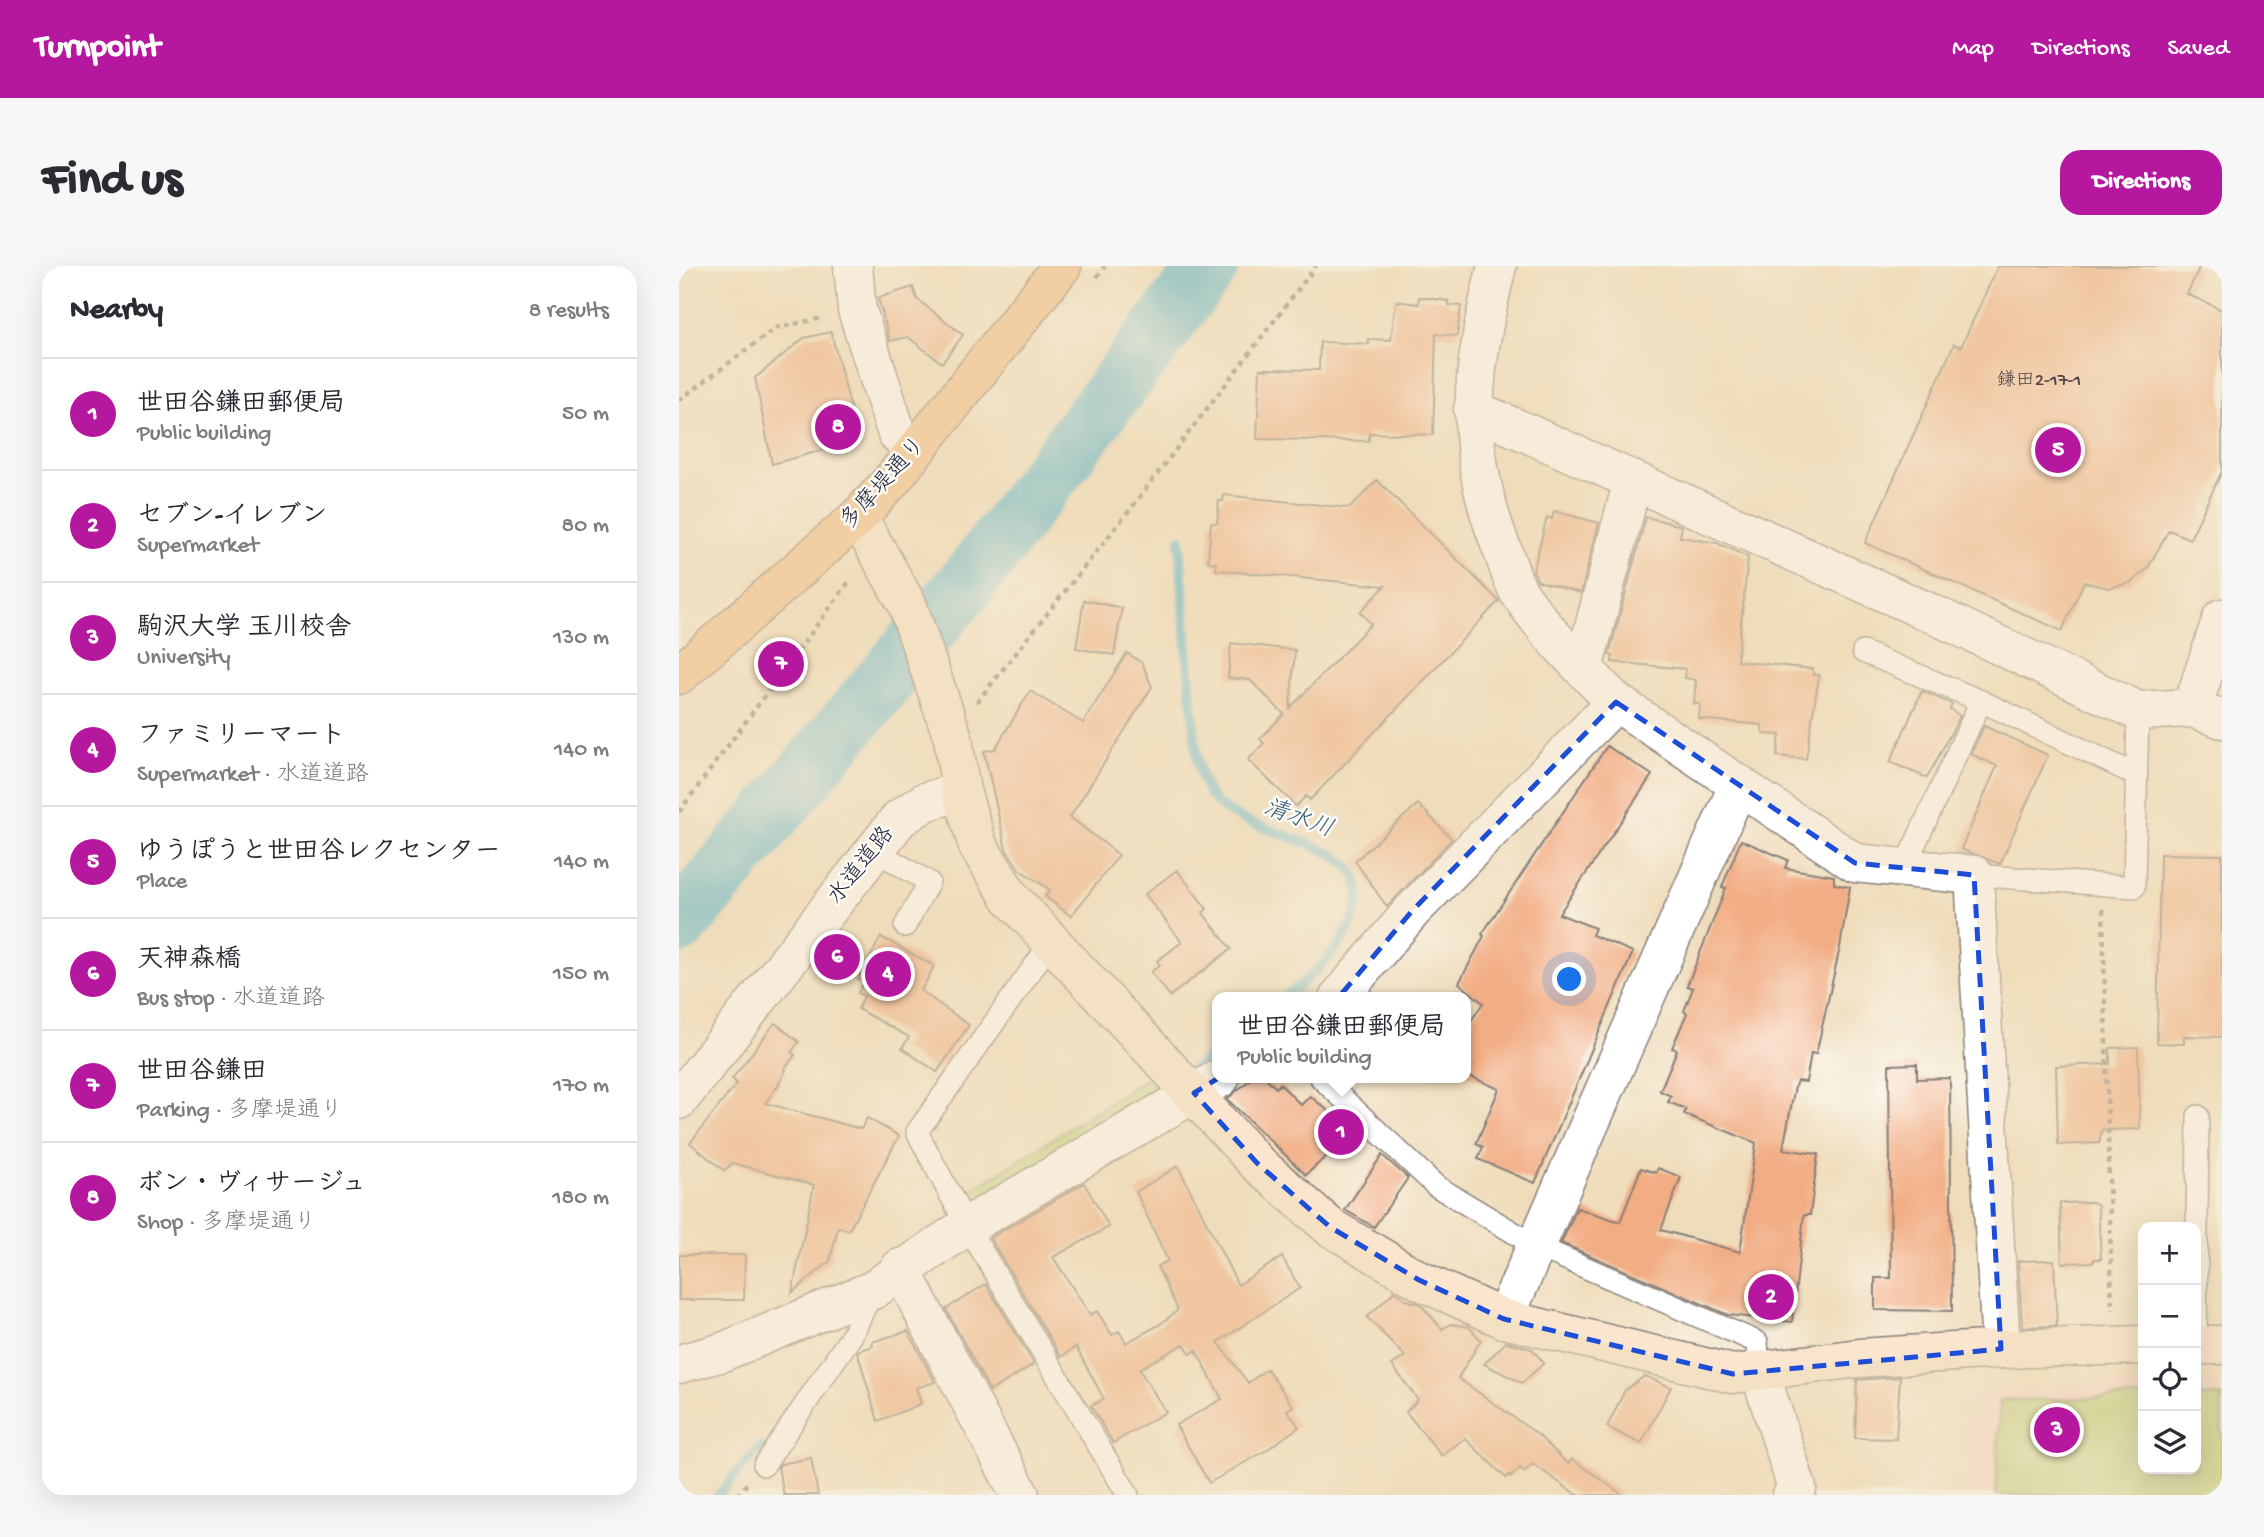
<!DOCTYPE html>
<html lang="en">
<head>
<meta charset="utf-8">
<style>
	:root { --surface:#fff; --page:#f7f7f7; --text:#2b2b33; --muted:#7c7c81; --line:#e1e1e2; --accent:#b5179e }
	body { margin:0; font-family:"Gochi Hand","Klee One",sans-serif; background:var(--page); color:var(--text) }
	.controls { position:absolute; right:21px; bottom:21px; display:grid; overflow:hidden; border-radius:14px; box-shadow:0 7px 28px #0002 }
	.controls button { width:63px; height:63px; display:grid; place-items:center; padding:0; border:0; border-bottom:2px solid var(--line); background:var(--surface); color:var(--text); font:35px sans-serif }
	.you { position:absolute; left:891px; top:714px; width:24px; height:24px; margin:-18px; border:5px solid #fff; border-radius:50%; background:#1a73e8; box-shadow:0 0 0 10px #1a73e833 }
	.badge { display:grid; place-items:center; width:46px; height:46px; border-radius:50%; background:var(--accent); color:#fff; font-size:23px; font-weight:700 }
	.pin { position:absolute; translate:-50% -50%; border:4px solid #fff; box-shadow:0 2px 7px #0006 }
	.popup { position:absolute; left:533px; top:726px; width:259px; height:91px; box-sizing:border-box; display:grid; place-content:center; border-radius:14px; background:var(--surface); filter:drop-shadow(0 2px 5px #0005); font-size:23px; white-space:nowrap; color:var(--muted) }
	.popup b { font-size:26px; color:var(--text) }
	.popup::after { content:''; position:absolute; left:50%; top:100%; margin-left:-14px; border:14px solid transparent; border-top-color:var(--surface) }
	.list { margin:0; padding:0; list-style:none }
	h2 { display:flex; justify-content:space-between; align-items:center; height:91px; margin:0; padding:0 28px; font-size:30px }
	h2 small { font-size:23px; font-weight:400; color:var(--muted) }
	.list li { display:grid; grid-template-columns:46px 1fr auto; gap:21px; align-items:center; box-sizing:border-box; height:112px; padding:0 28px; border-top:2px solid var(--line) }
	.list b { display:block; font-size:26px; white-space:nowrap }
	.list p { margin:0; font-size:23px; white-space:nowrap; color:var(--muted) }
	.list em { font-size:23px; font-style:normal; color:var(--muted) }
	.icon { flex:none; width:38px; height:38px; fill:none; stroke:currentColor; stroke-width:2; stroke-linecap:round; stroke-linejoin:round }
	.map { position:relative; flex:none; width:1543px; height:1229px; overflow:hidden; border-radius:21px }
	header { display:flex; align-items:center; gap:42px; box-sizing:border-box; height:98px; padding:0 35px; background:var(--accent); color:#fff }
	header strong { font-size:33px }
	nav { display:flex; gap:38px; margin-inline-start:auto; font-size:24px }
	.intro { display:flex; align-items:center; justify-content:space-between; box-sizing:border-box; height:168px; padding:0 42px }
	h1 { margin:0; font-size:49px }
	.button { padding:18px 32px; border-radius:21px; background:var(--accent); color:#fff; font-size:24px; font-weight:700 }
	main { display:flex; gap:42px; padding:0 42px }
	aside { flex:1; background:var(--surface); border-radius:21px; box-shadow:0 7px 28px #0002 }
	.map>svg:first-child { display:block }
</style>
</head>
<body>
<header>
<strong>Turnpoint</strong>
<nav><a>Map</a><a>Directions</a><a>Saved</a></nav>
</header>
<div class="intro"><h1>Find us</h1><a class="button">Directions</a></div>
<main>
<aside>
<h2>Nearby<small>8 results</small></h2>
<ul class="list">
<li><span class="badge">1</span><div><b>世田谷鎌田郵便局</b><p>Public building</p></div><em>50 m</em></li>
<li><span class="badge">2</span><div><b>セブン-イレブン</b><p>Supermarket</p></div><em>80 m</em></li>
<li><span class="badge">3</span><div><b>駒沢大学 玉川校舎</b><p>University</p></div><em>130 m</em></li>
<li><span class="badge">4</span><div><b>ファミリーマート</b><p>Supermarket · 水道道路</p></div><em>140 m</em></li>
<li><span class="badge">5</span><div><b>ゆうぽうと世田谷レクセンター</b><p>Place</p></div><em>140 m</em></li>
<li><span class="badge">6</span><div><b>天神森橋</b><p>Bus stop · 水道道路</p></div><em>150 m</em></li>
<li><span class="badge">7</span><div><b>世田谷鎌田</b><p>Parking · 多摩堤通り</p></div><em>170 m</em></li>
<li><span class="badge">8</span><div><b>ボン・ヴィサージュ</b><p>Shop · 多摩堤通り</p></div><em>180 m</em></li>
</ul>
</aside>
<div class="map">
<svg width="1543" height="1229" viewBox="0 0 1543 1229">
	<rect width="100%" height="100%" fill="#fdfcf7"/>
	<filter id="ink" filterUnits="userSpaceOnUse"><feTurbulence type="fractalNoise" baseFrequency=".0143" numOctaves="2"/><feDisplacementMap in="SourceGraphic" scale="14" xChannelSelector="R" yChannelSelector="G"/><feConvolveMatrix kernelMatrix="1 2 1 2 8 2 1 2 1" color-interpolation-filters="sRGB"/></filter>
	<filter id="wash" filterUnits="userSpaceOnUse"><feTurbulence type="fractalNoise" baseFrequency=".00686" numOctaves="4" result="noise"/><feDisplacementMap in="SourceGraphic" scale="28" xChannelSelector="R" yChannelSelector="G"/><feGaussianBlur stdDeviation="1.57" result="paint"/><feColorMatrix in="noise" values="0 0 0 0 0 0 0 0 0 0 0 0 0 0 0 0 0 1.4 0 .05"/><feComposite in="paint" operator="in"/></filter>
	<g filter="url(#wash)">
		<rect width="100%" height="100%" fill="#efdcba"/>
		<!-- built -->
		<path fill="#f7d1c7" d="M 1543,1114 L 1543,1229 L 1289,1229 L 1293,1125 L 1464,1117 L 1464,1203 L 1517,1203 L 1517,1115 Z"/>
		<!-- green -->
		<path fill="#b6cc71" stroke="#6c7756" stroke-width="2" d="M 482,803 L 509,831 L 293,957 L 275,936 Z
			M 1543,1130 L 1543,1229 L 1317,1229 L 1321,1134 L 1464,1131 L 1464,1203 L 1517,1203 L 1517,1131 Z"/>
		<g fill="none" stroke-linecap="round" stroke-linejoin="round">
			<!-- stream -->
			<path stroke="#51b2d0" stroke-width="10" d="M 501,273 C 504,332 508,390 514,448 C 516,472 517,505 529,526 C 558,575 694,569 679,637 C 671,677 636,707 606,731
				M 508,809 L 538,785
				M 39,1229 L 82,1180"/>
			<!-- river -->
			<path stroke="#51b2d0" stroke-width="60" d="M 0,658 L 297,306 L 530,0"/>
		</g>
		<g id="blocks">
			<!-- building -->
			<path fill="#f2ad84" d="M 1319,0 L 1521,0 L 1508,28 L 1543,44 L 1543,205 L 1511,273 L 1490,264 L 1468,303 L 1451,317 L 1430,322 L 1405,316 L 1383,365 L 1186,277 L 1275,78 L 1282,81 Z
				M 234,21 L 238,33 L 284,69 L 263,97 L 229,71 L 211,75 L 199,32 Z
				M 740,31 L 770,35 L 770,39 L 782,40 L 778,70 L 757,68 L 754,169 L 690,167 L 690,175 L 578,173 L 581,103 L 640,104 L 641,76 L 690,78 L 690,73 L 712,74 L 717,35 L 740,38 Z
				M 152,66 L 180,174 L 93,198 L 76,112 L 125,72 Z
				M 698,214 L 820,335 L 631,534 L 627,530 L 617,540 L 569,494 L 585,477 L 581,473 L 605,448 L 571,414 L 549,412 L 552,377 L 616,384 L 611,442 L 692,358 L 681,346 L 706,320 L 537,304 L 537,297 L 529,296 L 532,257 L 538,257 L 540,235 L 544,235 L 545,229 L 671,242 Z
				M 875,245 L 920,257 L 902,327 L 859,315 L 854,305 L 868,251 L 873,253 Z
				M 967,251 L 1003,260 L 1001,271 L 1038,277 L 1069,291 L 1058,395 L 1134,403 L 1134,409 L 1140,409 L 1127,493 L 1098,490 L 1101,469 L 1084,468 L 1083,459 L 1020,453 L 1021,438 L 1015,438 L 1017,414 L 1006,412 L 1007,403 L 933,396 L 934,390 L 930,389 Z
				M 405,334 L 443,342 L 435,389 L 397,382 Z
				M 448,387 L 463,397 L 473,421 L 391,551 L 440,589 L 392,650 L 366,630 L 371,624 L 340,603 L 327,583 L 305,485 L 316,483 L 351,425 L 404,457 Z
				M 1243,425 L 1273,438 L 1271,443 L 1281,450 L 1248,512 L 1211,496 Z
				M 1305,460 L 1369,489 L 1321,598 L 1282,583 L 1318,500 L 1292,488 Z
				M 928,480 L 973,509 L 880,648 L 916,662 L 913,669 L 954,686 L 856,917 L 799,893 L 804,881 L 797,878 L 820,823 L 786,808 L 786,764 L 804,737 L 780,717 L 805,670 L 803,668 Z
				M 739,538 L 773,573 L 708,641 L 676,595 Z
				M 1062,574 L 1109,594 L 1106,602 L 1155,610 L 1155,618 L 1171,621 L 1161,681 L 1137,788 L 1132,787 L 1127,816 L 1118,815 L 1116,820 L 1104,883 L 1139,888 L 1131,949 L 1125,949 L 1113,1056 L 1049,1049 L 882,977 L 898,942 L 941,956 L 962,902 L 977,907 L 979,902 L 1002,911 L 982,964 L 1061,986 L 1077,877 L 1005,848 L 1007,843 L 989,836 L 992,830 L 981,825 L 998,784 L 993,782 L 1008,747 L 1005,745 L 1014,722 L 1008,720 L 1047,622 L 1043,621 Z
				M 1481,588 L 1543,589 L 1543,771 L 1505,770 L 1505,778 L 1478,777 Z
				M 498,604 L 528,643 L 524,647 L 552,683 L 491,730 L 472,706 L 481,699 L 478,695 L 503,676 L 466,628 Z
				M 202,671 L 255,700 L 242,725 L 290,759 L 258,806 L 223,782 L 230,771 L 179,743 L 185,730 L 179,727 L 185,716 L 179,713 Z
				M 96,757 L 120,776 L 112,786 L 116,789 L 105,803 L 107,804 L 98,821 L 86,837 L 182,863 L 188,852 L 220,870 L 170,964 L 159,961 L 151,995 L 113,1027 L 135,919 L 53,897 L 46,905 L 11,877 L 58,817 L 53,813 Z
				M 1459,781 L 1461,863 L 1423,864 L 1420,877 L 1379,879 L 1377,800 L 1431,798 L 1431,782 Z
				M 1238,798 L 1238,813 L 1271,812 L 1273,1045 L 1196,1044 L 1196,1012 L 1212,1012 L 1210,799 Z
				M 573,812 L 587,812 L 597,822 L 601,818 L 622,839 L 631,830 L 663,856 L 645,873 L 655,883 L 627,909 L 548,833 Z
				M 703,889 L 729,912 L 695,961 L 666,944 Z
				M 499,900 L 559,1019 L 603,991 L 621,1022 L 539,1076 L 569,1117 L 588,1103 L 614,1140 L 608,1144 L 620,1161 L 586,1185 L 530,1217 L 497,1159 L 543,1133 L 517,1084 L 512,1088 L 505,1078 L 460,1103 L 487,1146 L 434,1177 L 412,1140 L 425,1133 L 397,1081 L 382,1091 L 311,972 L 405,917 L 430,961 L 374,991 L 411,1049 L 418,1045 L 433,1069 L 440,1065 L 447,1077 L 480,1059 L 499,1044 L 478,1000 L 489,995 L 457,926 Z
				M 1414,936 L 1419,939 L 1422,993 L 1415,993 L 1415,996 L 1383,997 L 1381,937 Z
				M 0,989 L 66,989 L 65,1034 L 0,1034 Z
				M 1375,994 L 1378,1060 L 1343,1061 L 1339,995 Z
				M 307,1018 L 355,1098 L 311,1125 L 267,1043 Z
				M 716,1025 L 727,1034 L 741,1038 L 763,1063 L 772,1058 L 790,1061 L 802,1074 L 779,1112 L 858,1168 L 889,1198 L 893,1193 L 944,1229 L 898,1229 L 854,1198 L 845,1206 L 841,1202 L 832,1211 L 830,1209 L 827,1212 L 786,1172 L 763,1190 L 727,1146 L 739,1134 L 713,1099 L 726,1090 L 688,1051 Z
				M 229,1065 L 256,1116 L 237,1122 L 242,1138 L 199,1155 L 178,1085 L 194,1080 L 193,1076 Z
				M 827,1076 L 853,1083 L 865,1097 L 843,1117 L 805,1098 Z
				M 966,1110 L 992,1121 L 962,1178 L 928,1161 L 946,1124 Z
				M 1221,1111 L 1217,1173 L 1176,1172 L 1178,1114 Z
				M 132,1192 L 139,1229 L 105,1229 L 99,1201 L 102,1198 Z"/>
		</g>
	</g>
	<g filter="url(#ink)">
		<use href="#blocks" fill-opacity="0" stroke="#887f7a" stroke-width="2"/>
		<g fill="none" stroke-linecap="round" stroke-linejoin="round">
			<defs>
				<path id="lane" d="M 1184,386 L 1302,435 L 1455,508
					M 195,584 L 250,616 L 226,660
					M 1225,602 L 1302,435
					M 1295,609 L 1455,621 L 1459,445
					M 373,675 L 238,866 L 288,960 L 449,1229
					M 642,812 L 757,920 L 857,980 L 1078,1076 L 1080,1103
					M 1517,1079 L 1519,850
					M 85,1199 L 173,1069 L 193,1026"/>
				<path id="street" d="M 174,0 L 178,44 L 218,168 L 237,184
					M 818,0 C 793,102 782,177 821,278 C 828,294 832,314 841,328 C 867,367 904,403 937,436 L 1176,597 L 1295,609 L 1322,1083
					M 794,143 L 1256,349 L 1459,445 L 1513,442 L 1543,453
					M 904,403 L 954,214
					M 1513,442 L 1543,352
					M 660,731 L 733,645 L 937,436
					M 0,834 L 220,553 L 246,536 L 282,525
					M 221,1002 L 341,1229
					M 825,1053 L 1060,518
					M 0,1098 L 41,1087 L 194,1024 L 288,960 L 541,812
					M 1080,1103 L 1118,1222 L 1113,1229"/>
				<path id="secondary" d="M 179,251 L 228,338 L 274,472 L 282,525 L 299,580 L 331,631 L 578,897 L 651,961 L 740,1014 L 825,1053 L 1054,1108 L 1180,1092 L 1322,1083 L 1464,1079
					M 1517,1079 L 1543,1079"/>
				<path id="primary" d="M 0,409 L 179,251 L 213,214 L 383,0"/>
			</defs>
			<!-- lane casing -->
			<use href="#lane" stroke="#887f7a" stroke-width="24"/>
			<!-- street casing -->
			<use href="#street" stroke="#887f7a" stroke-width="41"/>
			<!-- secondary casing -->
			<use href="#secondary" stroke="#887f7a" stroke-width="41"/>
			<!-- primary casing -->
			<use href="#primary" stroke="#887f7a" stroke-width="41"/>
			<!-- path -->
			<path stroke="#887f7a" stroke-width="4.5" stroke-dasharray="5 5" stroke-linecap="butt" d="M 418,11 L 426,0
				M 0,134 L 97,62 L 143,52
				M 298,436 L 453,241 L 637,0
				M 0,546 L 172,313
				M 1424,643 L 1433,1044
				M 58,1229 L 68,1218"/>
			<!-- lane -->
			<use href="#lane" stroke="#fff" stroke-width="21"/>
			<!-- street -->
			<use href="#street" stroke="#fff" stroke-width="38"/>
			<!-- secondary -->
			<use href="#secondary" stroke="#fbe5cf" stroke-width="38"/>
			<!-- primary -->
			<use href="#primary" stroke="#f6be87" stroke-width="38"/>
		</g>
	</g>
	<!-- marked area -->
	<path d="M0 0H1543V1229H0ZM 937,436 L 1176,597 L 1295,609 L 1322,1083 L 1054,1108 L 825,1053 L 740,1014 L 651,961 L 578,897 L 515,827 L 647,746 L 733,645 Z" fill="#efdcba" fill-opacity=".55" fill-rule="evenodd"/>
	<path fill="none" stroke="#1d4ed8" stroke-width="5" stroke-dasharray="14 9" stroke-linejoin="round" d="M 937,436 L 1176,597 L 1295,609 L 1322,1083 L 1054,1108 L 825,1053 L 740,1014 L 651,961 L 578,897 L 515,827 L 647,746 L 733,645 Z"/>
	<g text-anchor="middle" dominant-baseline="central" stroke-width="5" stroke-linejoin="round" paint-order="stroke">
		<!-- number labels -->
		<g font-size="19" fill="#56454d">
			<text x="1360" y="115">鎌田2-17-1</text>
		</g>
		<!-- street labels -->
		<g font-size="23" fill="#22223b" stroke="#fdfcf7">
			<text transform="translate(205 218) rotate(-48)">多摩堤通り</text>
			<text transform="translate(183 600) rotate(-52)">水道道路</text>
		</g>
		<!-- water labels -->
		<g font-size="24" font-style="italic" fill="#355c77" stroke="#fdfcf7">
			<text transform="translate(619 554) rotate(20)">清水川</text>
		</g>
	</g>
</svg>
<div class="controls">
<button>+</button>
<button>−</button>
<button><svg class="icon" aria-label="locate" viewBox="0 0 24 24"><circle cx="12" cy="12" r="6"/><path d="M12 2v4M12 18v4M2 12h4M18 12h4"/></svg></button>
<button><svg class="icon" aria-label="layers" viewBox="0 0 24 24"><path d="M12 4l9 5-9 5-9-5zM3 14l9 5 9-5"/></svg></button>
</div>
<div class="you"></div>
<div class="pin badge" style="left:662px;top:866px">1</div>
<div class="popup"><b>世田谷鎌田郵便局</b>Public building</div>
<div class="pin badge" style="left:1092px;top:1031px">2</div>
<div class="pin badge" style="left:1378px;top:1164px">3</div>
<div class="pin badge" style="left:209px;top:708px">4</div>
<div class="pin badge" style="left:1379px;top:184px">5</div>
<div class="pin badge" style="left:158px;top:691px">6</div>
<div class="pin badge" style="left:102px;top:398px">7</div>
<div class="pin badge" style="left:159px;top:161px">8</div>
</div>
</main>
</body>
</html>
